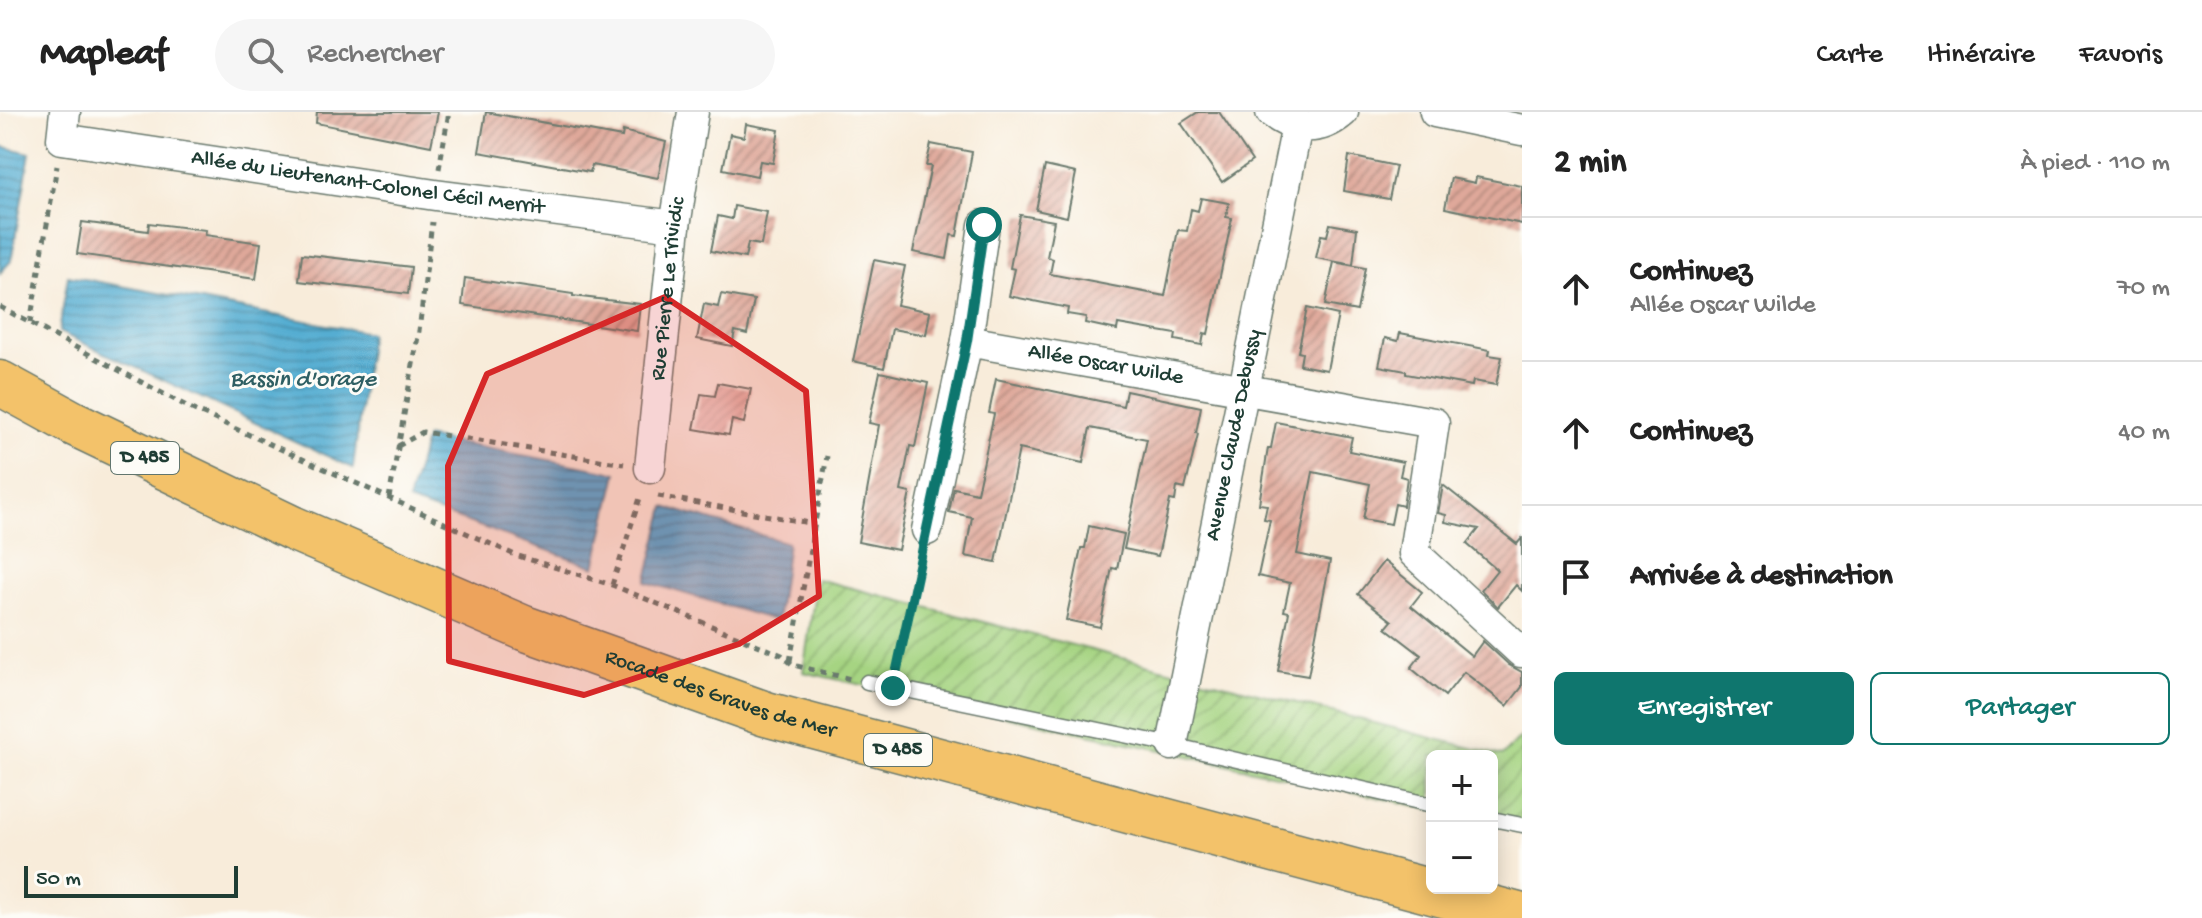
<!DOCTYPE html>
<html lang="fr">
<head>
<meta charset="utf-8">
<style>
	:root { --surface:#fff; --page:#f6f6f6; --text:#222; --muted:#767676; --line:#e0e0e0; --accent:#0f766e }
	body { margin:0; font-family:"Gochi Hand",sans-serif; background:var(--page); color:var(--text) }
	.controls { position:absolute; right:24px; bottom:24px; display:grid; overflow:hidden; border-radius:12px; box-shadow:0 4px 20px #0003 }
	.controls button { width:72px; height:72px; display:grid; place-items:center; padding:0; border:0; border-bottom:2px solid var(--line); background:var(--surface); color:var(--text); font:40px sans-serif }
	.scale { position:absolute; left:24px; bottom:20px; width:214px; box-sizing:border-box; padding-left:8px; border:4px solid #1f3d34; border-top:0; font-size:22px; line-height:28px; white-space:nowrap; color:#1f3d34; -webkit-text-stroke:6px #fdfcf7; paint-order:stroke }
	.stop { position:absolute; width:24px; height:24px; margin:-18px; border:6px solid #0f766e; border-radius:50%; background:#fff }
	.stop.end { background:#0f766e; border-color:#fff; box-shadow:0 2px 8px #0008 }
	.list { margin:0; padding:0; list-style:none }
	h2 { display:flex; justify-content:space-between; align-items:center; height:104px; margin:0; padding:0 32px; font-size:34px }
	h2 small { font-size:26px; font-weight:400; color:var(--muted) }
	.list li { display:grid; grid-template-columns:52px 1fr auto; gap:24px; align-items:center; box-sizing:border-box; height:144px; padding:0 32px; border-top:2px solid var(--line) }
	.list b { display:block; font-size:30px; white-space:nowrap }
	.list p { margin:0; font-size:26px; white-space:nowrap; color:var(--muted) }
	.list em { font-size:26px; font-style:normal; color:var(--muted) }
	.actions { display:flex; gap:16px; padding:24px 32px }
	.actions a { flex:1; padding:18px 0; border:2px solid var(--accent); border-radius:12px; text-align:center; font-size:28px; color:var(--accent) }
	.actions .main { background:var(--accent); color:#fff }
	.icon { flex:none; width:44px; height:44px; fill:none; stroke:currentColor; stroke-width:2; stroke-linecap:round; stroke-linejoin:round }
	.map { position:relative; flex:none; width:1522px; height:806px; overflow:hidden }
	header { display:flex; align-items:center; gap:48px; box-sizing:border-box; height:112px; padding:0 40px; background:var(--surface); border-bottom:2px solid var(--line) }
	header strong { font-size:38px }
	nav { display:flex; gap:44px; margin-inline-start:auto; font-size:28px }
	.search { width:560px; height:72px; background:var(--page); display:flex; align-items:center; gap:20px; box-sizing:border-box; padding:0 28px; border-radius:44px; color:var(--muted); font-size:30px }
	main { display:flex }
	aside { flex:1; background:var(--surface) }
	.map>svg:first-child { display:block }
</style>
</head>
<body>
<header>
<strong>Mapleaf</strong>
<div class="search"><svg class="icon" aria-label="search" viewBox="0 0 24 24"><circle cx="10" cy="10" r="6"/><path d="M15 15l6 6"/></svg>Rechercher</div>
<nav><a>Carte</a><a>Itinéraire</a><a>Favoris</a></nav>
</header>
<main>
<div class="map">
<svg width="1522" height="806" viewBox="0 0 1522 806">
	<defs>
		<pattern id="garden-furrows" width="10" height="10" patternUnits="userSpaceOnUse" patternTransform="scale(2)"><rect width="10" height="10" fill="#a6d482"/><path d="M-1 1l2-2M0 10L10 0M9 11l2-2" fill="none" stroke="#87ad6b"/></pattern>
		<pattern id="water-rules" width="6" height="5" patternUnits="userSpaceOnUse" patternTransform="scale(2)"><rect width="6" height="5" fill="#55add2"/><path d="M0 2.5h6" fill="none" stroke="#468eab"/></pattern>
		<pattern id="building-hatch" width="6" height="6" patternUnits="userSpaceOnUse" patternTransform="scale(2)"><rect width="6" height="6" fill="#dfa89a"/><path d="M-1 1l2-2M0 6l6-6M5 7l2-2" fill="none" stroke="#b48a7e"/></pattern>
	</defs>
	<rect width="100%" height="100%" fill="#fdfcf7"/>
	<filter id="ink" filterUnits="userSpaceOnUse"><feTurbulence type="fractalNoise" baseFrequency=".0125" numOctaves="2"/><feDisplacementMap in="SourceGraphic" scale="16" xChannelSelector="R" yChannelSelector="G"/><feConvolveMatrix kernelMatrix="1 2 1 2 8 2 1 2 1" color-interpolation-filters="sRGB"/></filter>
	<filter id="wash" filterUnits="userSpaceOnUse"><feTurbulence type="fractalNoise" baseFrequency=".006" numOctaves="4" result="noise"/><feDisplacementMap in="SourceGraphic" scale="32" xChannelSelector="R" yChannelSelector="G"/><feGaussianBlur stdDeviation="1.8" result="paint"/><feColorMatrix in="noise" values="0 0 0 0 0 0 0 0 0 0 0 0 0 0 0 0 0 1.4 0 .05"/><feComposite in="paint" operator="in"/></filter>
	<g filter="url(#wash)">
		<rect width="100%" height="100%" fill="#f8ecda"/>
		<!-- garden -->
		<path fill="url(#garden-furrows)" stroke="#62885b" stroke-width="2" d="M 817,467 L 1502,644 L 1522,624 L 1522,717 L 1492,710 L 1492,644 L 1432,644 L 1432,697 L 803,560 Z"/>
		<!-- water -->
		<path fill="url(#water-rules)" stroke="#3a7583" stroke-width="2" d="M 0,34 L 30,41 L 11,149 L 0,161 Z
			M 68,164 L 370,221 L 353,356 L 59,220 Z
			M 426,325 L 617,361 L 595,455 L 408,389 Z
			M 665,395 L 788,431 L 777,509 L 646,470 Z"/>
		<g id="blocks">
			<!-- building -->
			<path fill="url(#building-hatch)" d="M 317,0 L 438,0 L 431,34 L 316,11 Z
				M 486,0 L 622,25 L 623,19 L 666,30 L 658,66 L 592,53 L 590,60 L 479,40 Z
				M 1198,0 L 1219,0 L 1252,49 L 1222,70 L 1181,11 Z
				M 746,12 L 779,18 L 773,51 L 760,49 L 757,64 L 723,57 L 730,22 L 744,25 Z
				M 931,32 L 972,40 L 957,124 L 951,123 L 947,147 L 913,140 L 931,54 L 926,54 Z
				M 1349,44 L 1396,54 L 1389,87 L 1344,79 Z
				M 1045,54 L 1076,61 L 1067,105 L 1036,98 Z
				M 1476,65 L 1522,74 L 1522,112 L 1445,96 L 1451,66 L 1475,71 Z
				M 1201,86 L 1229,91 L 1226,105 L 1232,106 L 1208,222 L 1204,221 L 1202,233 L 1175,228 L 1176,222 L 1118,212 L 1117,218 L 1085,211 L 1086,205 L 1067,202 L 1068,196 L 1009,184 L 1015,157 L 1010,156 L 1020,103 L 1054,109 L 1047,145 L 1053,147 L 1050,162 L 1165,184 L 1178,118 L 1187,119 L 1191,97 L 1198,99 Z
				M 734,94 L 767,100 L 761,133 L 748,131 L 745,146 L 711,139 L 718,104 L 732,107 Z
				M 82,110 L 148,119 L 149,111 L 206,118 L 205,123 L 261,131 L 256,167 L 77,142 Z
				M 1330,112 L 1357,117 L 1353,153 L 1316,146 L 1321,123 L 1327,124 Z
				M 302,142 L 411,155 L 408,182 L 299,169 Z
				M 874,148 L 905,154 L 897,193 L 930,200 L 926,223 L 892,217 L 884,256 L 853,249 Z
				M 1334,150 L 1365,156 L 1357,199 L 1325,193 Z
				M 465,166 L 573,182 L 573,184 L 640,192 L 637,219 L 462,193 Z
				M 721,182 L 754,188 L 747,222 L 735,219 L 732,234 L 697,227 L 704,192 L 718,195 Z
				M 1307,196 L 1338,203 L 1327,258 L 1300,253 L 1302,241 L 1298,240 Z
				M 1400,221 L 1490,238 L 1489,243 L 1502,245 L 1496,273 L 1473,269 L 1472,274 L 1406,262 L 1406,259 L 1379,254 L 1385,226 L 1398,229 Z
				M 880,260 L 928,271 L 915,335 L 910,334 L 901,379 L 910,381 L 898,438 L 858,430 L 879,313 L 869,311 Z
				M 996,267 L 1123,294 L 1126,279 L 1201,295 L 1196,321 L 1198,322 L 1185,377 L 1177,375 L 1175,389 L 1170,388 L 1158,444 L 1124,437 L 1147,327 L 1090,316 L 1083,351 L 1019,337 L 996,450 L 965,444 L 972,405 L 949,400 L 954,376 L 977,381 L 994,302 L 989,301 Z
				M 718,271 L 751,277 L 744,311 L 732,308 L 729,323 L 694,317 L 701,282 L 715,284 Z
				M 1276,310 L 1352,325 L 1349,339 L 1403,350 L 1400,364 L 1407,366 L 1403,394 L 1395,392 L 1391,412 L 1363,407 L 1370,372 L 1313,360 L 1297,442 L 1330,449 L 1308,564 L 1278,559 L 1289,500 L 1284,499 L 1290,471 L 1258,464 L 1270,408 L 1264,407 L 1267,393 L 1259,392 L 1268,336 L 1271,336 Z
				M 1443,373 L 1517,432 L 1522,426 L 1522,479 L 1516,473 L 1498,495 L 1481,478 L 1497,458 L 1467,432 L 1479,417 L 1445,410 L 1446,403 L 1438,401 Z
				M 1089,414 L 1124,422 L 1117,457 L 1112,456 L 1100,515 L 1066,508 L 1081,436 L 1085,436 Z
				M 1384,449 L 1422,480 L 1411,494 L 1472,544 L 1483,529 L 1509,553 L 1522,560 L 1522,575 L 1507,594 L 1464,560 L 1445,584 L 1411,556 L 1421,543 L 1386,516 L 1392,509 L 1358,482 Z"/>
		</g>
	</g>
	<g filter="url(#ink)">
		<use href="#blocks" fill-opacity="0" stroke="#6b7a6e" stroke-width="2"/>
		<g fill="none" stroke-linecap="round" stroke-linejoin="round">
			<defs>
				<path id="lane" d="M 867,570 L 1172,633 L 1432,693
					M 1492,707 L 1522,713"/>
				<g id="street">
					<path id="s1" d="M 65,0 L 62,27 L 435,83 L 675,114"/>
					<path d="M 1271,0 C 1294,18 1320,20 1343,0"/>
					<path d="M 1435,0 L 1522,18"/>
					<path d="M 967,229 L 984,113"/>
					<path id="s2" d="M 650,356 L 675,114 L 693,0"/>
					<path id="s3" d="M 927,418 L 967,229 L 1434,311 L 1414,441 L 1521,540"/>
					<path id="s4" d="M 1172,633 L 1297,14"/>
				</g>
				<g id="primary">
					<path id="s5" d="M 0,271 L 73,311 L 292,416 L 524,516 L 766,602 L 1522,804"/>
				</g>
			</defs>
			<!-- lane casing -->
			<use href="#lane" stroke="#6b7a6e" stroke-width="17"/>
			<!-- street casing -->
			<use href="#street" stroke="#6b7a6e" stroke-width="33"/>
			<!-- primary casing -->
			<use href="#primary" stroke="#6b7a6e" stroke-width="47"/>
			<!-- path -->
			<path stroke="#6b7a6e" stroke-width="5" stroke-dasharray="6 6" stroke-linecap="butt" d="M 439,57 L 449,0
				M 0,195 L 192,297 L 515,443 L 612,473 L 782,543 L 793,553 L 851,567
				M 30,211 L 57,54
				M 398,334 L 423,320 L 624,352
				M 658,384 L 815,412
				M 389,386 L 419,219 L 432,110
				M 612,473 L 641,383
				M 790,549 L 827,344
				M 897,555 L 921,444"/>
			<!-- lane -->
			<use href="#lane" stroke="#fff" stroke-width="14"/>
			<!-- street -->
			<use href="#street" stroke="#fff" stroke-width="30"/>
			<!-- primary -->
			<use href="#primary" stroke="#f3c26a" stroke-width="44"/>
		</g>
	</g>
	<g fill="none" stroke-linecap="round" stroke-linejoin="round" filter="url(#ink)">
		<!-- route -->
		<path stroke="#0f766e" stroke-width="10" d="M 893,576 L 967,229 L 984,113"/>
	</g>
	<!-- marked area -->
	<path fill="#d62828" fill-opacity="0.2" stroke="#d62828" stroke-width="6" stroke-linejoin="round" d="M 665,185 L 806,279 L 819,484 L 739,532 L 584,583 L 449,549 L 448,354 L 487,262 Z"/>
	<g text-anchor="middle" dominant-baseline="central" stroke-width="6" stroke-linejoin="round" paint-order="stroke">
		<!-- shield labels -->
		<g fill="#fdfcf7" stroke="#62766e" stroke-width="2">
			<rect x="111" y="330" width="68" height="32" rx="6"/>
			<rect x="864" y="622" width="68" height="32" rx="6"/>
		</g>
		<g font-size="20" font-weight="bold" fill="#1f3d34">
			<text x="145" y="346">D 485</text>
			<text x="898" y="638">D 485</text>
		</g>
		<!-- street labels -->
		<g font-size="22" fill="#1f3d34" stroke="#fdfcf7">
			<text stroke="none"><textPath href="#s1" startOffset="336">Allée du Lieutenant-Colonel Cécil Merrit</textPath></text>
			<text stroke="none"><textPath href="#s2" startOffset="180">Rue Pierre Le Trividic</textPath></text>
			<text stroke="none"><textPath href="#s3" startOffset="334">Allée Oscar Wilde</textPath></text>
			<text stroke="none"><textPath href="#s4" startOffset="316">Avenue Claude Debussy</textPath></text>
			<text stroke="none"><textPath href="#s5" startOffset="786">Rocade des Graves de Mer</textPath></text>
		</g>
		<!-- water labels -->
		<g font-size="24" font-style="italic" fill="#2f5f63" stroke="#fdfcf7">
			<text x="303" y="268">Bassin d'orage</text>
		</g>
	</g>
</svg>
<div class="controls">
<button>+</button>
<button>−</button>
</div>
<div class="scale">50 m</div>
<div class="stop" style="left:984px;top:113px"></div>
<div class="stop end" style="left:893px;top:576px"></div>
</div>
<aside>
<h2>2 min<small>À pied · 110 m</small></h2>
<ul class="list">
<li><svg class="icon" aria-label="ahead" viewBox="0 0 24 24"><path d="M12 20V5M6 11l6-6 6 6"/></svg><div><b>Continuez</b><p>Allée Oscar Wilde</p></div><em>70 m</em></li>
<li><svg class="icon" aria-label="ahead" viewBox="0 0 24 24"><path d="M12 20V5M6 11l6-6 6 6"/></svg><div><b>Continuez</b></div><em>40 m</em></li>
<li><svg class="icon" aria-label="arrive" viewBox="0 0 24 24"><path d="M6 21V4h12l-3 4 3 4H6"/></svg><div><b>Arrivée à destination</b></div></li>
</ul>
<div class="actions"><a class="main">Enregistrer</a><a>Partager</a></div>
</aside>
</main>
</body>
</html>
